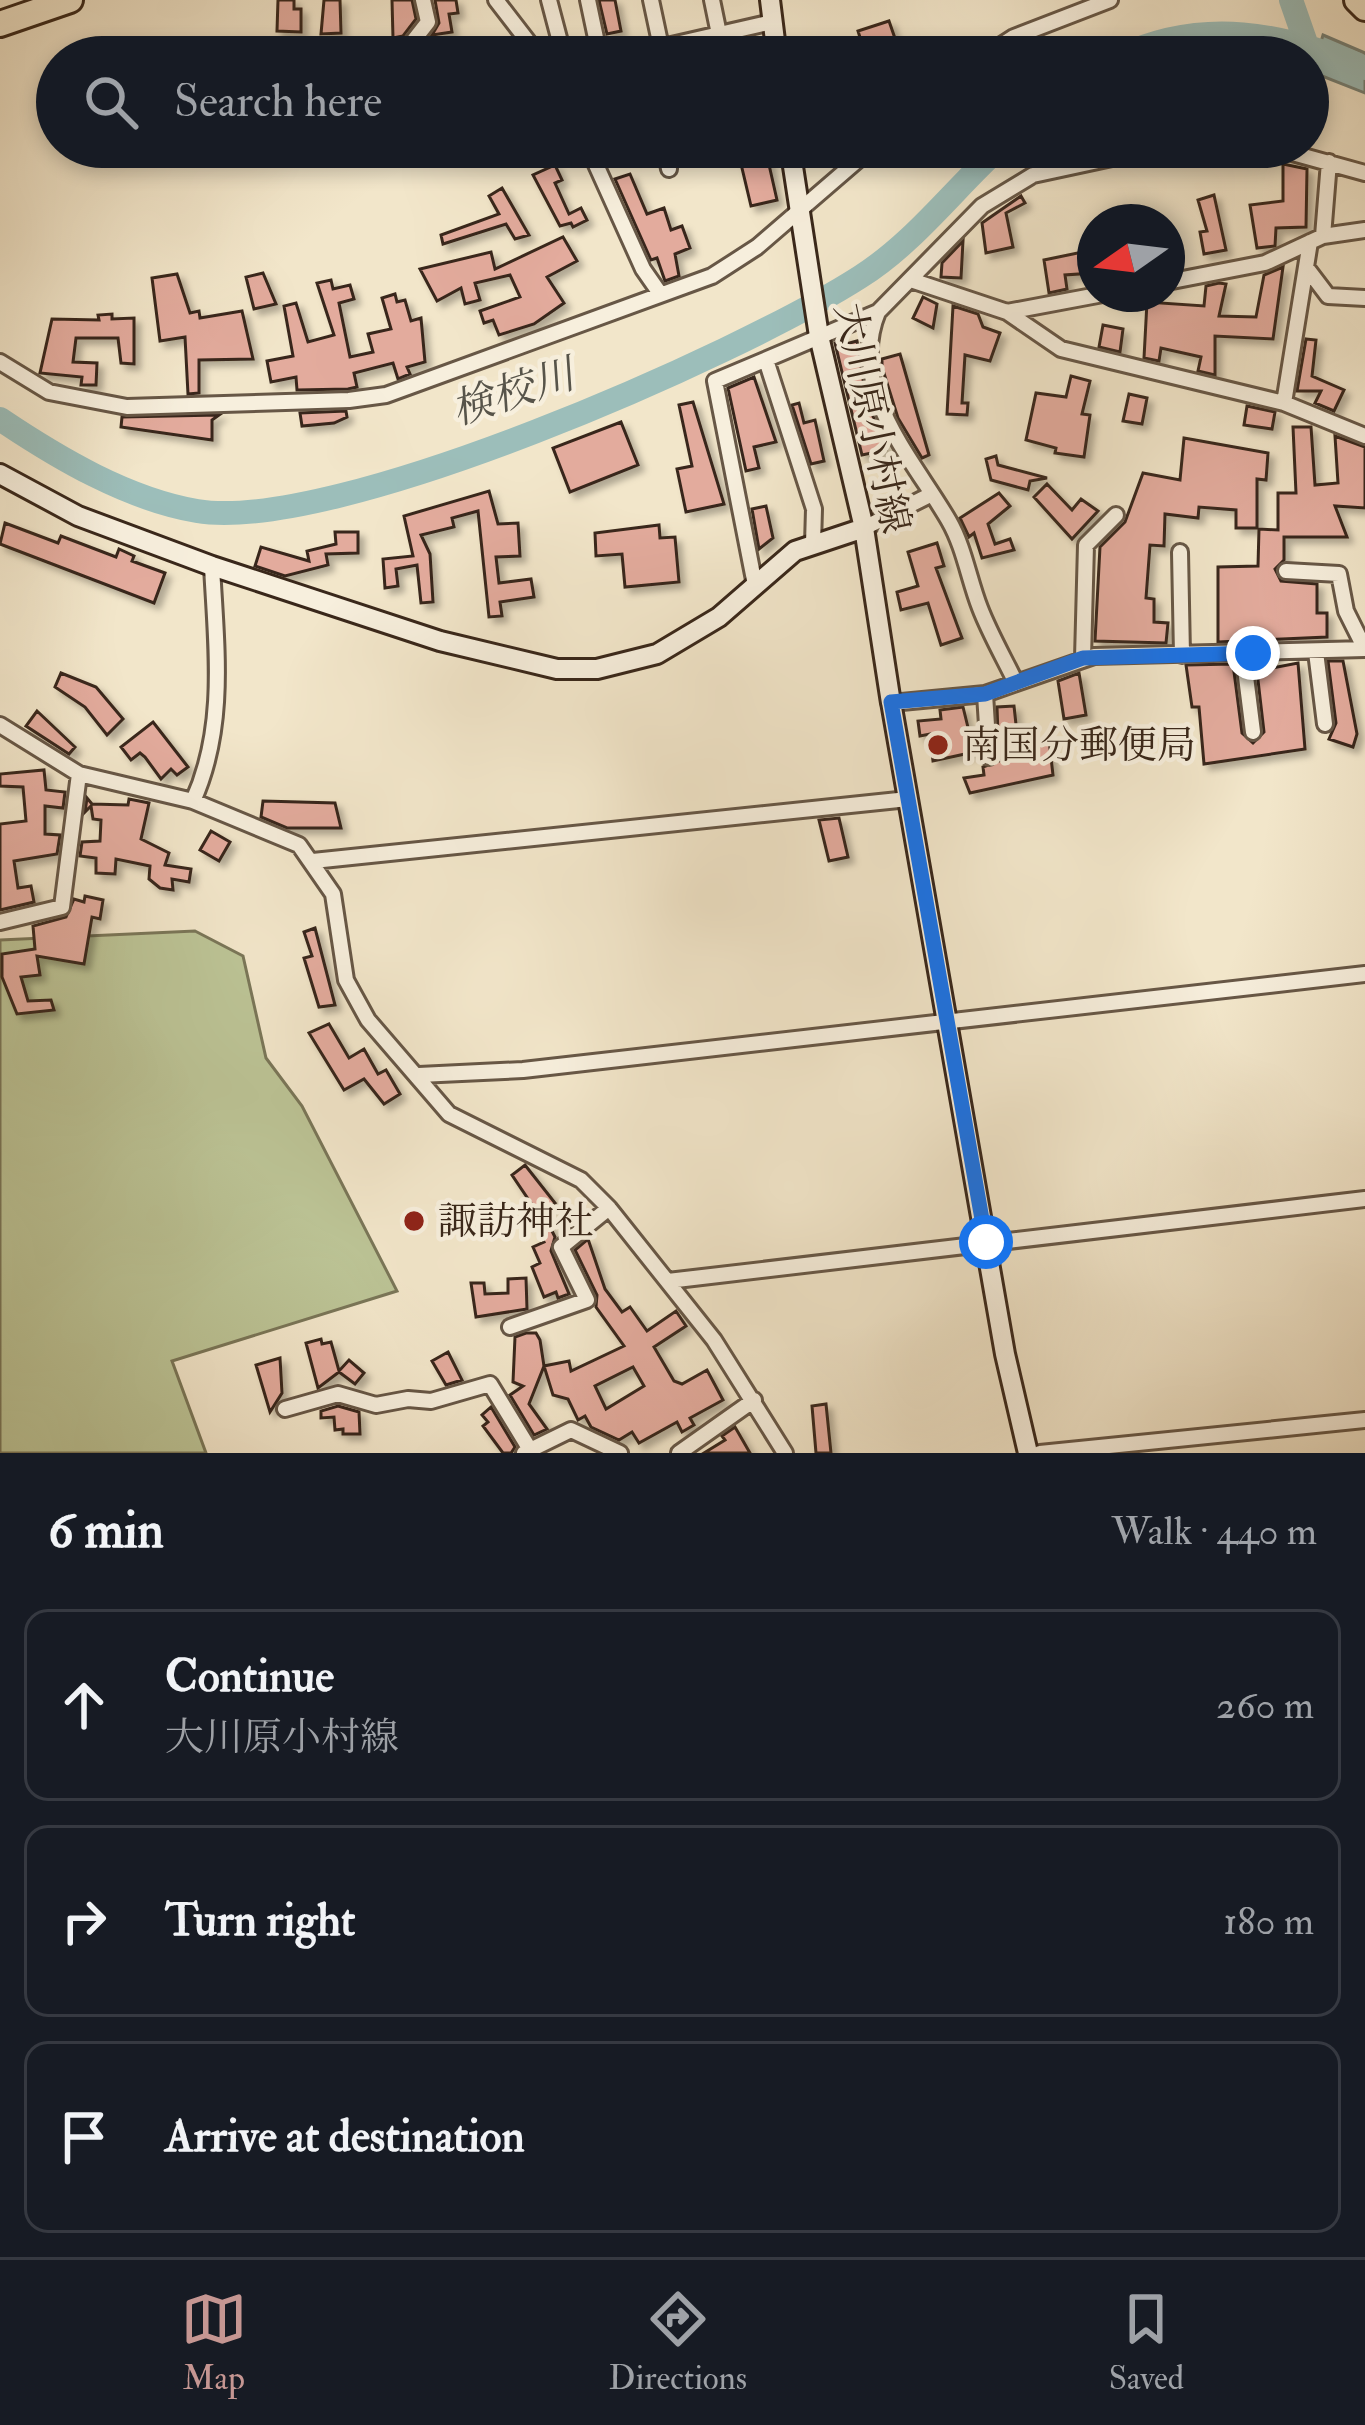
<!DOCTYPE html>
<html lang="en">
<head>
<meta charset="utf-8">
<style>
	:root { --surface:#171b24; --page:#242831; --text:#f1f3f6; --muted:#9ea1a6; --line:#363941; --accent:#c59692 }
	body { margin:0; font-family:"IM FELL Double Pica","Noto Serif JP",serif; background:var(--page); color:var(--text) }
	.compass { position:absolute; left:1077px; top:204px; width:108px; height:108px; border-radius:50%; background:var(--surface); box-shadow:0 6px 18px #0003; rotate:256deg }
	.stop { position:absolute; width:36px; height:36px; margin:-27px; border:9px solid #1a73e8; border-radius:50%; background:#fff }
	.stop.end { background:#1a73e8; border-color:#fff; box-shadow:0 3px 12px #0008 }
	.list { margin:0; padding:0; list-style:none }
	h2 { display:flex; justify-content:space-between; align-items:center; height:156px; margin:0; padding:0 48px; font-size:51px }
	h2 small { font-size:39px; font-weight:400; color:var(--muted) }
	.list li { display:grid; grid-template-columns:78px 1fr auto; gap:36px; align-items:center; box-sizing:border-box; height:192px; margin:0 24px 24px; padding:0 24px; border:3px solid var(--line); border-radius:24px }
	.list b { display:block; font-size:45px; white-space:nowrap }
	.list p { margin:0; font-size:39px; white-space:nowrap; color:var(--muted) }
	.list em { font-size:39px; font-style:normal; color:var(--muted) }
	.icon { flex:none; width:66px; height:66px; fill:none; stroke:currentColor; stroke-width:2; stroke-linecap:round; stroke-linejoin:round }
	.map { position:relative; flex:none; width:1365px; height:1453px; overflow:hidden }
	.search { position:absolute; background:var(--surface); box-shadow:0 6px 18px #0003; left:36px; right:36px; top:36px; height:132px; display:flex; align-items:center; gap:30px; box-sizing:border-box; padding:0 42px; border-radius:66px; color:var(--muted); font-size:45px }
	.sheet { height:804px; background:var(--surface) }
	nav { display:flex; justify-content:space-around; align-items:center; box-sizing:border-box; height:168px; border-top:3px solid var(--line); background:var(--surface); font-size:33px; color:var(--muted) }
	nav a { display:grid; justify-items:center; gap:6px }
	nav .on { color:var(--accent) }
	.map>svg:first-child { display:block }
</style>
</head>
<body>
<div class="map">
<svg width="1365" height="1453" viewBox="0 0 1365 1453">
	<defs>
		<filter id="shadow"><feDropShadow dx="5.5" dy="5.5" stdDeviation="3" flood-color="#0004"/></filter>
	</defs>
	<rect width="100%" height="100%" fill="#f2e6ca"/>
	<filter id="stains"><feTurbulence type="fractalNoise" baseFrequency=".00167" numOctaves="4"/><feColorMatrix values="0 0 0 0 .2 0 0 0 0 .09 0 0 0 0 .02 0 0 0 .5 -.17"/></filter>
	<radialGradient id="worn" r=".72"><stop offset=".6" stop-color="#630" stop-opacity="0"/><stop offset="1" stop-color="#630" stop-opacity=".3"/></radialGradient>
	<!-- green -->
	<path fill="#bcc496" stroke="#7a7658" stroke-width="3" d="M 195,931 L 243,956 L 266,1058 L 302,1106 L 397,1291 L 172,1361 L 206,1453 L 0,1453 L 0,940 Z"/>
	<!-- water -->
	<path fill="#9cbeba" stroke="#74827a" stroke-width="3" d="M 1323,35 L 1365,53 L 1365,93 L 1312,72 Z"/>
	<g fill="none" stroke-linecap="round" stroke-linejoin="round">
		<!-- river -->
		<path stroke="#9cbeba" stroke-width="24" d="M 1291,0 L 1306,43
			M 1119,57 C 1203,17 1283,33 1365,68
			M 0,419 C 58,458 127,499 197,511 C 335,534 738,355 860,277 C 914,243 954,189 1000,147"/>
	</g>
	<!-- building -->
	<path fill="#e3ab9d" stroke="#39271a" stroke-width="3" fill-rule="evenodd" filter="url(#shadow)" d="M 278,0 L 294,0 L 294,9 L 301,9 L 301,32 L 277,31 Z
		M 324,0 L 340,0 L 341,33 L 321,34 Z
		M 392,0 L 412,0 L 416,19 L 403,36 L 393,38 Z
		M 435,0 L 456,0 L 458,13 L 449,14 L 452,32 L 432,35 L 439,23 Z
		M 599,0 L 615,0 L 621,31 L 607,34 Z
		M 889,21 L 899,50 L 866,57 L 858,31 Z
		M 737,147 L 765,147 L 777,200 L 751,206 Z
		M 1283,164 L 1307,169 L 1306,227 L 1276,228 L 1275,246 L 1257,248 L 1250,205 L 1283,201 Z
		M 555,165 L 562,180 L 555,183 L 569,214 L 581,208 L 587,220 L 573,227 L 571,223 L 560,226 L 533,175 Z
		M 630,174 L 647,214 L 664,208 L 671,230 L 682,226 L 690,248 L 675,254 L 679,276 L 665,281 L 657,258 L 651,260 L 615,179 Z
		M 502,188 L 529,235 L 515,239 L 506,224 L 443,244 L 441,235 L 499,214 L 489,196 Z
		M 1214,195 L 1226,250 L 1204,254 L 1200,232 L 1207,231 L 1198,200 Z
		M 1021,196 L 1025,203 L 1006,213 L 1013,247 L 986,253 L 982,223 Z
		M 563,237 L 577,261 L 547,277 L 564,303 L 534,324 L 499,335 L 493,320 L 484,323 L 480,311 L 520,297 L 510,275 L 475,283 L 480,300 L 465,304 L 461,288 L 437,301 L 420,269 L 491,252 L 495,269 Z
		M 963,241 L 961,278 L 941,277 L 942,263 Z
		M 1092,250 L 1093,273 L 1065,275 L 1067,289 L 1049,293 L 1044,260 Z
		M 1283,267 L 1273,339 L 1215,336 L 1215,375 L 1198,371 L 1201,357 L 1161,348 L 1159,361 L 1144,358 L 1147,302 L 1204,306 L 1206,286 L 1219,283 L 1226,284 L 1219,316 L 1256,317 L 1264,275 Z
		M 263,273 L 276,304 L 254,309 L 246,277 Z
		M 177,274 L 190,313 L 199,311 L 200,318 L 242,311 L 253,359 L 199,360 L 199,393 L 188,394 L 185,337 L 160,341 L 152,278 Z
		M 331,280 L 333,289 L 350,285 L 354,299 L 339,303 L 350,357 L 373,352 L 368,334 L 391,329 L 382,298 L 395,294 L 397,302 L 405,300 L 411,321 L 421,318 L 425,362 L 407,367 L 410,374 L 398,379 L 393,363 L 354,373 L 357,387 L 348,389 L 297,390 L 296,377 L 271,382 L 267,361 L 293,356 L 284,306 L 296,303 L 308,342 L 334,335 L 317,283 Z
		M 923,297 L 937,304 L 933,328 L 913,318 Z
		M 953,306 L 978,314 L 983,327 L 1000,333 L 990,361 L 965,355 L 962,403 L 968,403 L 967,415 L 947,414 Z
		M 112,314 L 112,319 L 134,318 L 134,364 L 121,363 L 118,338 L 76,338 L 73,362 L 97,363 L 96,385 L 81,385 L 82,377 L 40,373 L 52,319 L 99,320 L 98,315 Z
		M 1103,325 L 1123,329 L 1120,352 L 1099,347 Z
		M 845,338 L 846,344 L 857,341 L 866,398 L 886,450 L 862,455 L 835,343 Z
		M 1306,339 L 1316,340 L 1312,376 L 1344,390 L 1334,411 L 1315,403 L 1321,391 L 1297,391 Z
		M 900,354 L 929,455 L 922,458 L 898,418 L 882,367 L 882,359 Z
		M 1071,376 L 1090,381 L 1082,414 L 1090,415 L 1084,457 L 1055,453 L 1056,448 L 1026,440 L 1036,393 L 1066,397 Z
		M 754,377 L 776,442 L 754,447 L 759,468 L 746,471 L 728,388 Z
		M 1129,394 L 1147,398 L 1142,424 L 1123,421 Z
		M 693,402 L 724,504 L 686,512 L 677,469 L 692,466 L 679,405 Z
		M 799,403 L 804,423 L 815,420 L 824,461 L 811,464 L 792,405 Z
		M 1247,406 L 1275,412 L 1272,429 L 1244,425 Z
		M 346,411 L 347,417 L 334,423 L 302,426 L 300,413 Z
		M 219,415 L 212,420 L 212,440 L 121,427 L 122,417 Z
		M 621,422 L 638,465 L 570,492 L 553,448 Z
		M 1293,427 L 1311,427 L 1315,485 L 1338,483 L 1335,436 L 1365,447 L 1365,508 L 1335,506 L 1347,537 L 1284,537 L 1284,560 L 1275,569 L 1281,581 L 1317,584 L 1317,613 L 1327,613 L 1327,637 L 1218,642 L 1218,567 L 1258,566 L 1259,529 L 1278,530 L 1278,493 L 1296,493 Z
		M 1184,438 L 1268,453 L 1266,480 L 1257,479 L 1257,528 L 1236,528 L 1236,510 L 1199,507 L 1198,518 L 1165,514 L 1164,546 L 1150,545 L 1146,598 L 1154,599 L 1154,622 L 1168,623 L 1166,643 L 1095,641 L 1100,547 L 1125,522 L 1143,473 L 1180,480 Z
		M 996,456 L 998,465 L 1047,478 L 1030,481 L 1028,490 L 991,480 L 986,459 Z
		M 1047,484 L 1072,510 L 1081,499 L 1098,511 L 1072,539 L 1034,497 Z
		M 489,491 L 498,524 L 518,523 L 520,556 L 496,557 L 499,583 L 531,579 L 534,597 L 500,602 L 502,616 L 489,617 L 478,511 L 452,518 L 454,527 L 421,535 L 430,554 L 433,602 L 421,603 L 417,565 L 396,569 L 398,586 L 385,588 L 383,559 L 413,556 L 404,516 Z
		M 999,493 L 1010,506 L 988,524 L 995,544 L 1010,539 L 1014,550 L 982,558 L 974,533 L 969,537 L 960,518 Z
		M 766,506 L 773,538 L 759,549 L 752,509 Z
		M 5,523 L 58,543 L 61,536 L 116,557 L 119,549 L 134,556 L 132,561 L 165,573 L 154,603 L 0,544 Z
		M 659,525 L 660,538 L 675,537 L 679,582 L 625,587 L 622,554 L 596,556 L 595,533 Z
		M 335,532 L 358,532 L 358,553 L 326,554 L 328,565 L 285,576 L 255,566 L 261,547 L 309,561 L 307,551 L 336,544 Z
		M 937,543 L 944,566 L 936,568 L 962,638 L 941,645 L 928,603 L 901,610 L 897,592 L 918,586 L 908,552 Z
		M 1328,661 L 1343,661 L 1357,734 L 1353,747 L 1329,739 L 1336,723 Z
		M 1256,663 L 1266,663 L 1267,669 L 1298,663 L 1305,749 L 1204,764 L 1199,707 L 1192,707 L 1186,665 L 1233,664 L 1242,733 L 1253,743 L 1264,732 Z
		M 61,673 L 96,687 L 123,719 L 107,735 L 85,707 L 55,687 Z
		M 1079,673 L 1086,715 L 1064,719 L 1058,681 Z
		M 1014,706 L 1018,743 L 1049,740 L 1053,775 L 970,793 L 964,778 L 984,775 L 983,767 L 999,761 L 997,707 Z
		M 963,707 L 974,752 L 933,761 L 930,734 L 920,736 L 918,721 L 941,719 L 940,710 Z
		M 37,711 L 75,747 L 69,754 L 26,726 Z
		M 153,722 L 188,767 L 177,775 L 171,769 L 161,779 L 145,757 L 140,753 L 131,760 L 121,747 Z
		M 44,770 L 46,790 L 65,792 L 63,808 L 45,806 L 45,834 L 60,835 L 57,854 L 14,861 L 18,888 L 31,886 L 34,902 L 0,910 L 0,824 L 26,821 L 23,787 L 0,786 L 0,774 Z
		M 87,798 L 92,804 L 128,805 L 129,799 L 149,803 L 141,839 L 169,853 L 165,865 L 191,869 L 189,882 L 172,879 L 173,890 L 160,888 L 149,879 L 150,866 L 116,859 L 115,874 L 96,873 L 96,858 L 80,856 L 82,842 L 100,841 L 101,820 L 93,819 L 91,806 L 85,812 Z
		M 263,801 L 335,803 L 341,828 L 287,828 L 261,817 Z
		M 839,818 L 848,857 L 829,861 L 819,820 Z
		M 211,831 L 230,842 L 219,861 L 200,850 Z
		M 85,896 L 103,900 L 100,919 L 92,917 L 84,964 L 37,956 L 40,975 L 21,977 L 28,1001 L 51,1000 L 54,1010 L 17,1014 L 2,977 L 2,954 L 35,949 L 33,926 L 66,917 L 74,899 L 84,902 Z
		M 315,928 L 335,1005 L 319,1007 L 304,958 L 312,956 L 304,932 Z
		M 329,1024 L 349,1058 L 364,1049 L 378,1074 L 386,1070 L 400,1094 L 384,1104 L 364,1079 L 344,1090 L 309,1033 Z
		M 525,1165 L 555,1203 L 539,1215 L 512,1175 Z
		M 548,1223 L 555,1237 L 551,1251 L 569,1294 L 558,1298 L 556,1292 L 544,1297 L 532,1267 L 540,1263 L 533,1247 L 544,1242 L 537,1228 Z
		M 588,1239 L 605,1289 L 622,1312 L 630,1307 L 647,1331 L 676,1311 L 686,1326 L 654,1347 L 674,1381 L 682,1384 L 707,1370 L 723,1400 L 690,1418 L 694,1425 L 682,1432 L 677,1422 L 639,1443 L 632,1432 L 619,1440 L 591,1427 L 585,1416 L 578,1420 L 568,1399 L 553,1395 L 544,1366 L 569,1361 L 571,1371 L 624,1346 L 596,1307 L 597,1295 L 575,1250 ZM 633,1367 L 644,1386 L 606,1409 L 595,1386 Z
		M 526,1278 L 527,1309 L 476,1317 L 471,1283 L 484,1283 L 485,1294 L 508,1293 L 508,1279 Z
		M 526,1333 L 536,1333 L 540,1340 L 544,1366 L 529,1404 L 547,1429 L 534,1435 L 510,1395 L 523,1386 L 513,1382 L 515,1337 Z
		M 321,1339 L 322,1344 L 331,1342 L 339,1371 L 349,1360 L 364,1373 L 355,1384 L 339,1372 L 318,1388 L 306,1343 Z
		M 448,1352 L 462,1380 L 446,1385 L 432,1361 Z
		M 280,1358 L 282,1393 L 270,1412 L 256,1365 Z
		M 826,1404 L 831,1453 L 816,1453 L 812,1406 Z
		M 338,1406 L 359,1412 L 360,1434 L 343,1434 L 343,1429 L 335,1430 L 334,1417 L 321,1418 L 321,1411 Z
		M 491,1407 L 515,1447 L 511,1453 L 503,1453 L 483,1426 L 488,1422 L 482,1415 Z
		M 735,1427 L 750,1453 L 704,1453 L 725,1440 L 722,1436 Z"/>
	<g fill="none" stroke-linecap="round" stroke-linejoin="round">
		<defs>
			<path id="street" d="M 496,0 L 540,57
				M 549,0 L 564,57
				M 588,0 L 600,57
				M 651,0 L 661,47
				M 712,0 L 719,34
				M 403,54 L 428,22 L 423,0
				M 619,57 L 772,22
				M 983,57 L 1014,37 L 1110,0
				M 588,147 L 643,269 L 659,292
				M 665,147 L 669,169
				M 1224,147 L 1278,149 L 1365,173
				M 1323,236 L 1329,162
				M 1306,267 L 1328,296 L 1365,298
				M 914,281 L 1007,312 L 1061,349 L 1284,403 L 1365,436
				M 1167,282 L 1265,263 L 1323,236 L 1365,230
				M 878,312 C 846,389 914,460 949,521 C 964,547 969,580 980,608 C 990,634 1004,658 1016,683
				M 1007,312 L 1103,294
				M 766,360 L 814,509 L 813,544
				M 0,362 L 49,392 L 127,407 L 349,400 L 386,395 L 712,276 L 757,247 L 873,147
				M 1284,403 L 1310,242
				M 864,528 L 930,495
				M 1180,552 L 1182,655
				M 1286,571 L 1339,574 L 1346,611 L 1365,649
				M 755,585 L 715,381 L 878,312 L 982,206 L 1033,175 L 1140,152 L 1198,147
				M 1316,652 L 1325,724
				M 1243,653 L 1253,732
				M 1083,658 L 1086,545 L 1116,515
				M 985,694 L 989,757
				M 891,703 L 985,694 L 1094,656 L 1365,649
				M 0,725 L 79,774 L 193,801 L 299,845 L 333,894 L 346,980 L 368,1020 L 449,1114 L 581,1180 L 609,1208 L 714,1340 L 785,1453
				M 193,801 C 227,726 216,646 212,566
				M 313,861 L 908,799
				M 0,922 L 62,907 L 79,774
				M 419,1075 L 523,1070 L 1365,974
				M 668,1281 L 1365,1199
				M 510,1327 L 587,1300 L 561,1247 L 609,1208
				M 285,1409 L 338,1394 L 376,1405 L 408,1399 L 431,1401 L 490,1384 L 529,1448
				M 524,1453 L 571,1430 L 620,1453
				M 679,1453 L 754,1400
				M 1040,1453 L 1365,1420"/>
			<path id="secondary" d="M 770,0 L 777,57
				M 790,147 L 819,336 L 864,528 L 891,703
				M 0,474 L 78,516 L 212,566 L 440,641 L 557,669 L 597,669 L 657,654 L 719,617 L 795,551 L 864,528
				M 891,702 L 1005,1354 L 1028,1453"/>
			<path id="highway" d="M 1357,0 L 1365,8
				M 0,24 L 70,0"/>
		</defs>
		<!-- street casing -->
		<use href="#street" stroke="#675746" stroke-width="20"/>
		<!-- secondary casing -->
		<use href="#secondary" stroke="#39271a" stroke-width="24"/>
		<!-- highway casing -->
		<use href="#highway" stroke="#39271a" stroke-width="30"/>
		<!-- street -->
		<use href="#street" stroke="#f7efdd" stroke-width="14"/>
		<!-- secondary -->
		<use href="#secondary" stroke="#f7efdd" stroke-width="18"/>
		<!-- highway -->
		<use href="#highway" stroke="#f2e6ca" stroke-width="24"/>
	</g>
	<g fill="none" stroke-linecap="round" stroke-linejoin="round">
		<!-- route -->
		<path stroke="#1a73e8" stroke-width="15" d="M 986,1242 L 891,702 L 985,694 L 1083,658 L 1253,653"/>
	</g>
	<!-- markers -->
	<g fill="#8f2418" stroke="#f7efdd" stroke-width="4.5">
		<circle cx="938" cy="745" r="12"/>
		<circle cx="414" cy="1221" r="12"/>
	</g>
	<g text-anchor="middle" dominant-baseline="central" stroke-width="9" stroke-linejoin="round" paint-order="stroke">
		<!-- street labels -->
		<g font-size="39" fill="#39271a" stroke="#f7efdd">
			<text transform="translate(872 418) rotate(78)">大川原小村線</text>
		</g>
		<!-- poi labels -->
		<g font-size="39" fill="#39271a" stroke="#f7efdd" text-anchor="start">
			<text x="962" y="745">南国分郵便局</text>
			<text x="438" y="1221">諏訪神社</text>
		</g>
		<!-- water labels -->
		<g font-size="42" font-style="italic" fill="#57544a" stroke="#f7efdd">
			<text transform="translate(513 393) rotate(-18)">検校川</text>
		</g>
	</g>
	<rect width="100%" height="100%" filter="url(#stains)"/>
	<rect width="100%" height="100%" fill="url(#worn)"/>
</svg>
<svg class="compass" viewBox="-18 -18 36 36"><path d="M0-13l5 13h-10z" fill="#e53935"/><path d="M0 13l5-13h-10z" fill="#9ea1a6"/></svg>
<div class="stop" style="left:986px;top:1242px"></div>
<div class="stop end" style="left:1253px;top:653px"></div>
<div class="search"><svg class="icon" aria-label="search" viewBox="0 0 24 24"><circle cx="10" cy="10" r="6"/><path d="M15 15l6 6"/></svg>Search here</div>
</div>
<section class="sheet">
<h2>6 min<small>Walk · 440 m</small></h2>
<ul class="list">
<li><svg class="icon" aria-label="ahead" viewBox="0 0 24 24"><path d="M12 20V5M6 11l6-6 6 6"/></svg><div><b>Continue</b><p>大川原小村線</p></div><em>260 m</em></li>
<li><svg class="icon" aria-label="right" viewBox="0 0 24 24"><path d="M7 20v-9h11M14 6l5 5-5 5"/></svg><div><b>Turn right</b></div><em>180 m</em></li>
<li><svg class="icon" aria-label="arrive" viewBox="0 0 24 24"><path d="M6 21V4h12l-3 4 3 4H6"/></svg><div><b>Arrive at destination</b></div></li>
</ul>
</section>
<nav>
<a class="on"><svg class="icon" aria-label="map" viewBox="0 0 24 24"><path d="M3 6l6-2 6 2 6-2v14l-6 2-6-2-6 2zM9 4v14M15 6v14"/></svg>Map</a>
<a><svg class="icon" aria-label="directions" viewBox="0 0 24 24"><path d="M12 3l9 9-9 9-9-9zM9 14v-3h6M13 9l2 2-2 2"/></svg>Directions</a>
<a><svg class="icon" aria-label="saved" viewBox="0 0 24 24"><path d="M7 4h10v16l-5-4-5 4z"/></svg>Saved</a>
</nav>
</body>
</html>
